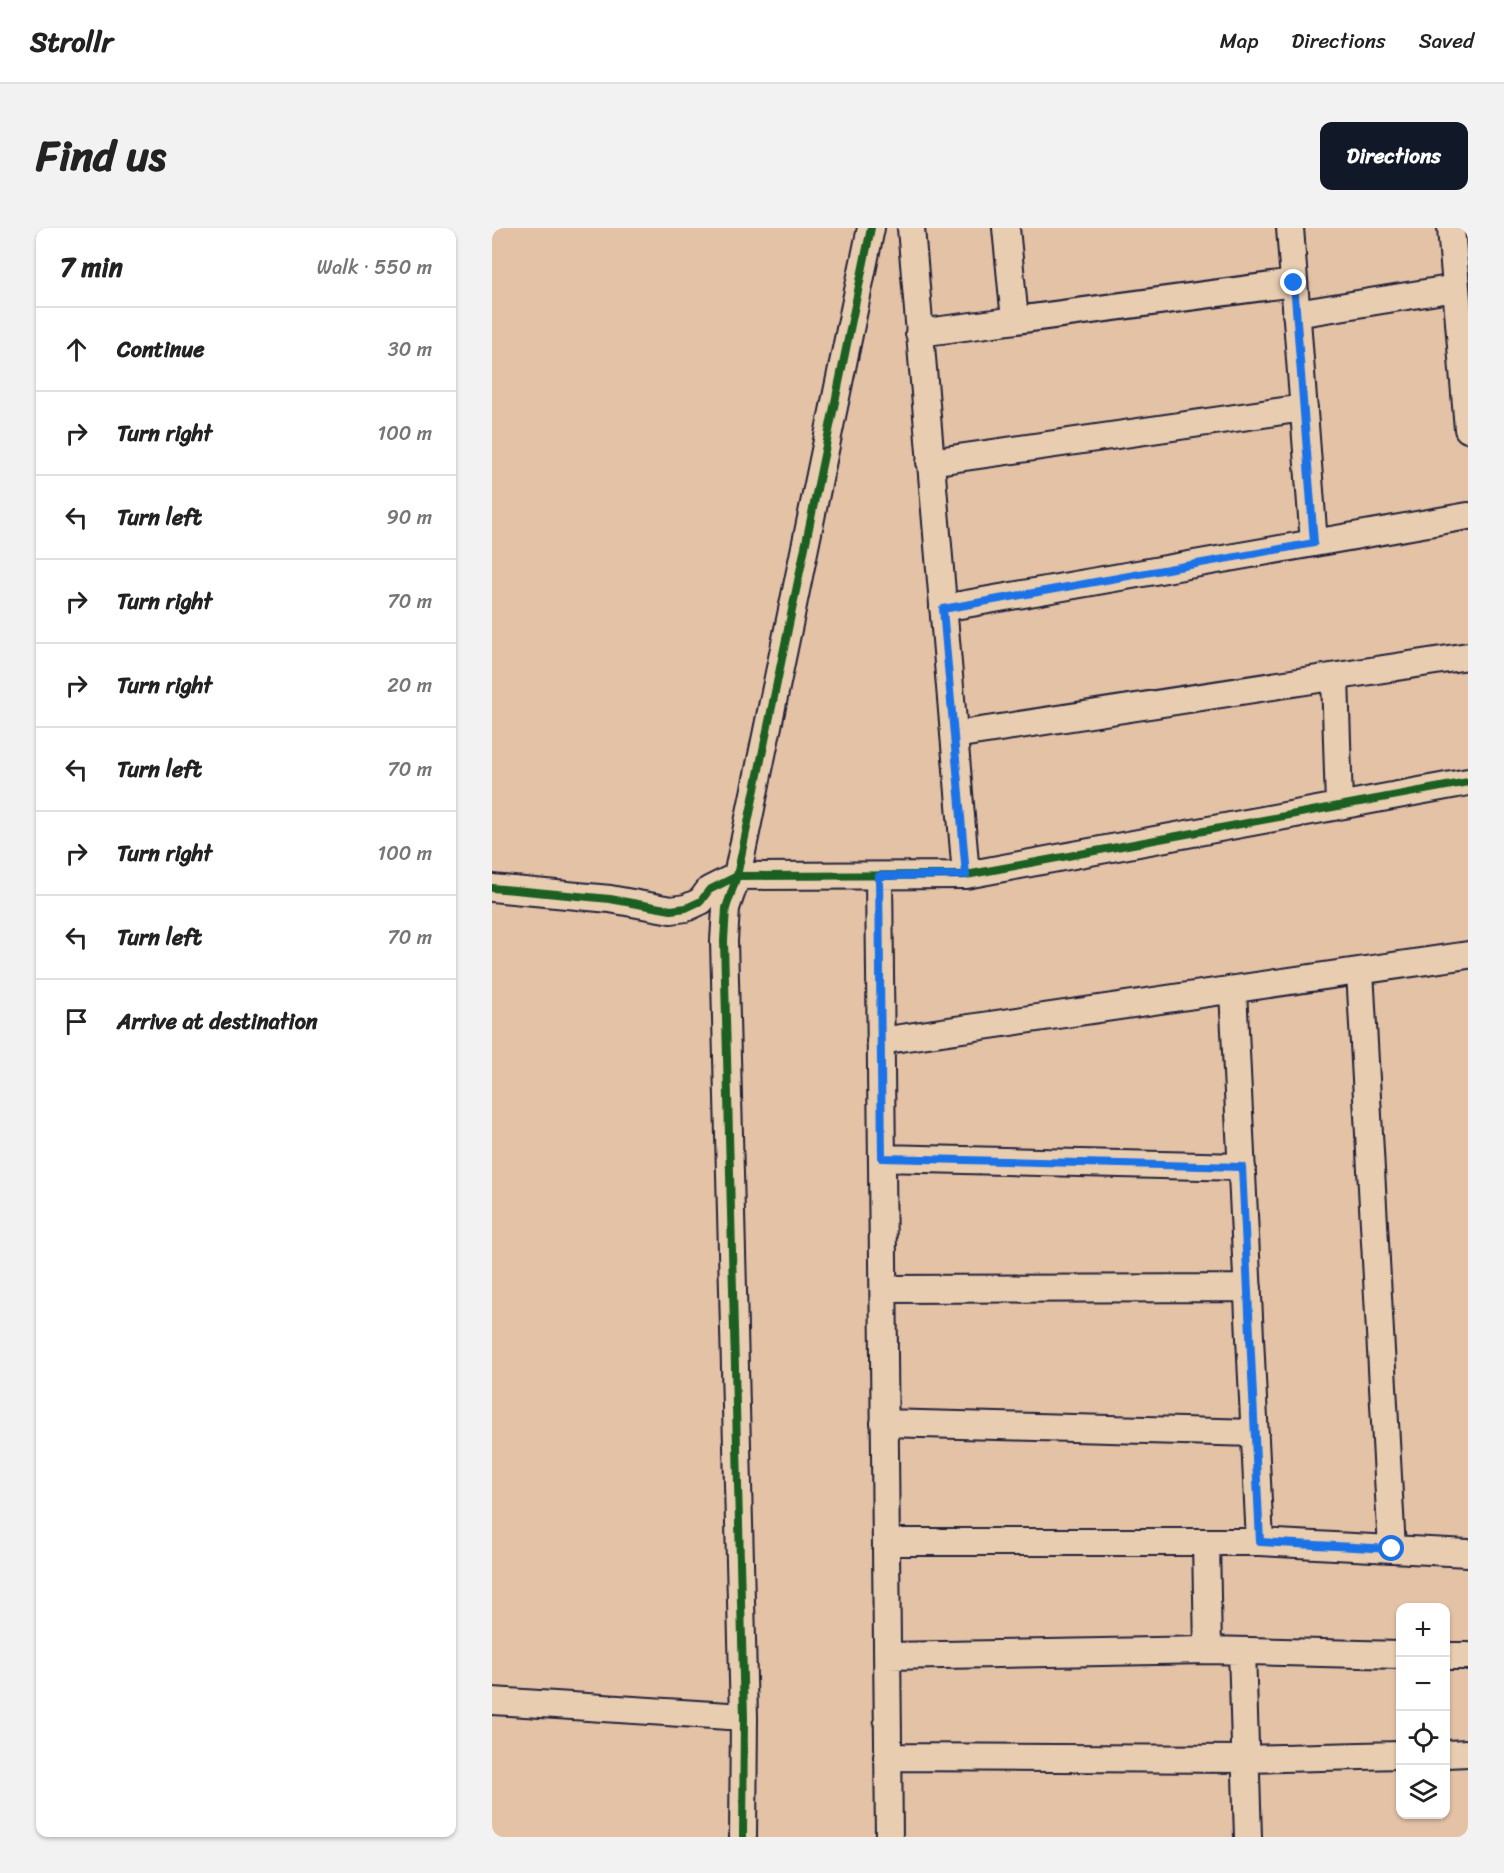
<!DOCTYPE html>
<html lang="en">
<head>
<meta charset="utf-8">
<style>
	:root { --surface:#fff; --page:#f2f2f2; --text:#222; --muted:#767676; --line:#e0e0e0; --accent:#111827 }
	body { margin:0; font-family:Sriracha,sans-serif; background:var(--page); color:var(--text) }
	.controls { position:absolute; right:18px; bottom:18px; display:grid; overflow:hidden; border-radius:12px; box-shadow:0 2px 4px #0004 }
	.controls button { width:54px; height:54px; display:grid; place-items:center; padding:0; border:0; border-bottom:2px solid var(--line); background:var(--surface); color:var(--text); font:30px sans-serif }
	.stop { position:absolute; width:18px; height:18px; margin:-14px; border:4px solid #1a73e8; border-radius:50%; background:#fff }
	.stop.end { background:#1a73e8; border-color:#fff; box-shadow:0 2px 6px #0008 }
	.list { margin:0; padding:0; list-style:none }
	h2 { display:flex; justify-content:space-between; align-items:center; height:78px; margin:0; padding:0 24px; font-size:26px }
	h2 small { font-size:20px; font-weight:400; color:var(--muted) }
	.list li { display:grid; grid-template-columns:39px 1fr auto; gap:18px; align-items:center; box-sizing:border-box; height:84px; padding:0 24px; border-top:2px solid var(--line) }
	.list b { display:block; font-size:22px; white-space:nowrap }
	.list em { font-size:20px; font-style:normal; color:var(--muted) }
	.icon { flex:none; width:33px; height:33px; fill:none; stroke:currentColor; stroke-width:2; stroke-linecap:round; stroke-linejoin:round }
	.map { position:relative; flex:none; width:976px; height:1609px; overflow:hidden; border-radius:12px }
	header { display:flex; align-items:center; gap:36px; box-sizing:border-box; height:84px; padding:0 30px; background:var(--surface); border-bottom:2px solid var(--line) }
	header strong { font-size:28px }
	nav { display:flex; gap:33px; margin-inline-start:auto; font-size:21px }
	.intro { display:flex; align-items:center; justify-content:space-between; box-sizing:border-box; height:144px; padding:0 36px }
	h1 { margin:0; font-size:42px }
	.button { padding:15px 27px; border-radius:12px; background:var(--accent); color:#fff; font-size:21px; font-weight:700 }
	main { display:flex; gap:36px; padding:0 36px }
	aside { flex:1; background:var(--surface); border-radius:12px; box-shadow:0 2px 4px #0004 }
	.map>svg:first-child { display:block }
</style>
</head>
<body>
<header>
<strong>Strollr</strong>
<nav><a>Map</a><a>Directions</a><a>Saved</a></nav>
</header>
<div class="intro"><h1>Find us</h1><a class="button">Directions</a></div>
<main>
<aside>
<h2>7 min<small>Walk · 550 m</small></h2>
<ul class="list">
<li><svg class="icon" aria-label="ahead" viewBox="0 0 24 24"><path d="M12 20V5M6 11l6-6 6 6"/></svg><div><b>Continue</b></div><em>30 m</em></li>
<li><svg class="icon" aria-label="right" viewBox="0 0 24 24"><path d="M7 20v-9h11M14 6l5 5-5 5"/></svg><div><b>Turn right</b></div><em>100 m</em></li>
<li><svg class="icon" aria-label="left" viewBox="0 0 24 24"><path d="M17 20v-9H6M10 6l-5 5 5 5"/></svg><div><b>Turn left</b></div><em>90 m</em></li>
<li><svg class="icon" aria-label="right" viewBox="0 0 24 24"><path d="M7 20v-9h11M14 6l5 5-5 5"/></svg><div><b>Turn right</b></div><em>70 m</em></li>
<li><svg class="icon" aria-label="right" viewBox="0 0 24 24"><path d="M7 20v-9h11M14 6l5 5-5 5"/></svg><div><b>Turn right</b></div><em>20 m</em></li>
<li><svg class="icon" aria-label="left" viewBox="0 0 24 24"><path d="M17 20v-9H6M10 6l-5 5 5 5"/></svg><div><b>Turn left</b></div><em>70 m</em></li>
<li><svg class="icon" aria-label="right" viewBox="0 0 24 24"><path d="M7 20v-9h11M14 6l5 5-5 5"/></svg><div><b>Turn right</b></div><em>100 m</em></li>
<li><svg class="icon" aria-label="left" viewBox="0 0 24 24"><path d="M17 20v-9H6M10 6l-5 5 5 5"/></svg><div><b>Turn left</b></div><em>70 m</em></li>
<li><svg class="icon" aria-label="arrive" viewBox="0 0 24 24"><path d="M6 21V4h12l-3 4 3 4H6"/></svg><div><b>Arrive at destination</b></div></li>
</ul>
</aside>
<div class="map">
<svg width="976" height="1609" viewBox="0 0 976 1609">
	<rect width="100%" height="100%" fill="#e4c2a6"/>
	<filter id="ink" filterUnits="userSpaceOnUse"><feTurbulence type="fractalNoise" baseFrequency=".0167" numOctaves="2"/><feDisplacementMap in="SourceGraphic" scale="12" xChannelSelector="R" yChannelSelector="G"/><feConvolveMatrix kernelMatrix="1 2 1 2 8 2 1 2 1" color-interpolation-filters="sRGB"/></filter>
	<g filter="url(#ink)">
		<g fill="none" stroke-linecap="round" stroke-linejoin="round">
			<defs>
				<path id="minor" d="M 419,0 L 474,647
					M 514,0 L 523,92
					M 798,0 L 822,315
					M 959,0 L 976,201
					M 804,86 L 964,60
					M 427,105 L 802,55
					M 438,234 L 812,180
					M 451,380 L 976,288
					M 843,449 L 847,577
					M 462,507 L 976,428
					M 387,648 L 397,1609
					M 0,660 L 118,671 L 179,682 L 194,680 L 209,673 L 217,662 L 245,648 L 474,647 L 976,554
					M 868,743 L 900,1321
					M 741,762 L 768,1314
					M 388,813 L 976,727
					M 390,930 L 750,939
					M 392,1061 L 756,1060
					M 392,1195 L 763,1205
					M 394,1314 L 768,1314 L 976,1325
					M 714,1314 L 716,1422
					M 750,1423 L 756,1609
					M 395,1428 L 716,1422 L 908,1427
					M 954,1428 L 976,1428
					M 0,1473 L 252,1489
					M 954,1526 L 976,1525
					M 395,1529 L 753,1531 L 908,1527
					M 251,1609 L 252,1489 L 232,713 L 234,680 L 245,648 L 379,0"/>
			</defs>
			<!-- minor casing -->
			<use href="#minor" stroke="#22223b" stroke-width="30"/>
			<!-- minor -->
			<use href="#minor" stroke="#e8cdb0" stroke-width="26"/>
			<defs>
				<path id="cycleway" d="M 0,660 L 118,671 L 179,682 L 194,680 L 209,673 L 217,662 L 245,648 L 474,647 L 976,554
					M 251,1609 L 252,1489 L 232,713 L 234,680 L 245,648 L 379,0"/>
			</defs>
			<!-- cycleway casing -->
			<use href="#cycleway" stroke="#e8cdb0" stroke-width="11"/>
			<!-- cycleway -->
			<use href="#cycleway" stroke="#1b5e20" stroke-width="8"/>
		</g>
	</g>
	<g fill="none" stroke-linecap="round" stroke-linejoin="round" filter="url(#ink)">
		<!-- route -->
		<path stroke="#1a73e8" stroke-width="8" d="M 802,55 L 822,315 L 451,381 L 474,647 L 387,648 L 390,930 L 750,939 L 768,1314 L 900,1321"/>
	</g>
</svg>
<div class="controls">
<button>+</button>
<button>−</button>
<button><svg class="icon" aria-label="locate" viewBox="0 0 24 24"><circle cx="12" cy="12" r="6"/><path d="M12 2v4M12 18v4M2 12h4M18 12h4"/></svg></button>
<button><svg class="icon" aria-label="layers" viewBox="0 0 24 24"><path d="M12 4l9 5-9 5-9-5zM3 14l9 5 9-5"/></svg></button>
</div>
<div class="stop" style="left:900px;top:1321px"></div>
<div class="stop end" style="left:802px;top:55px"></div>
</div>
</main>
</body>
</html>
